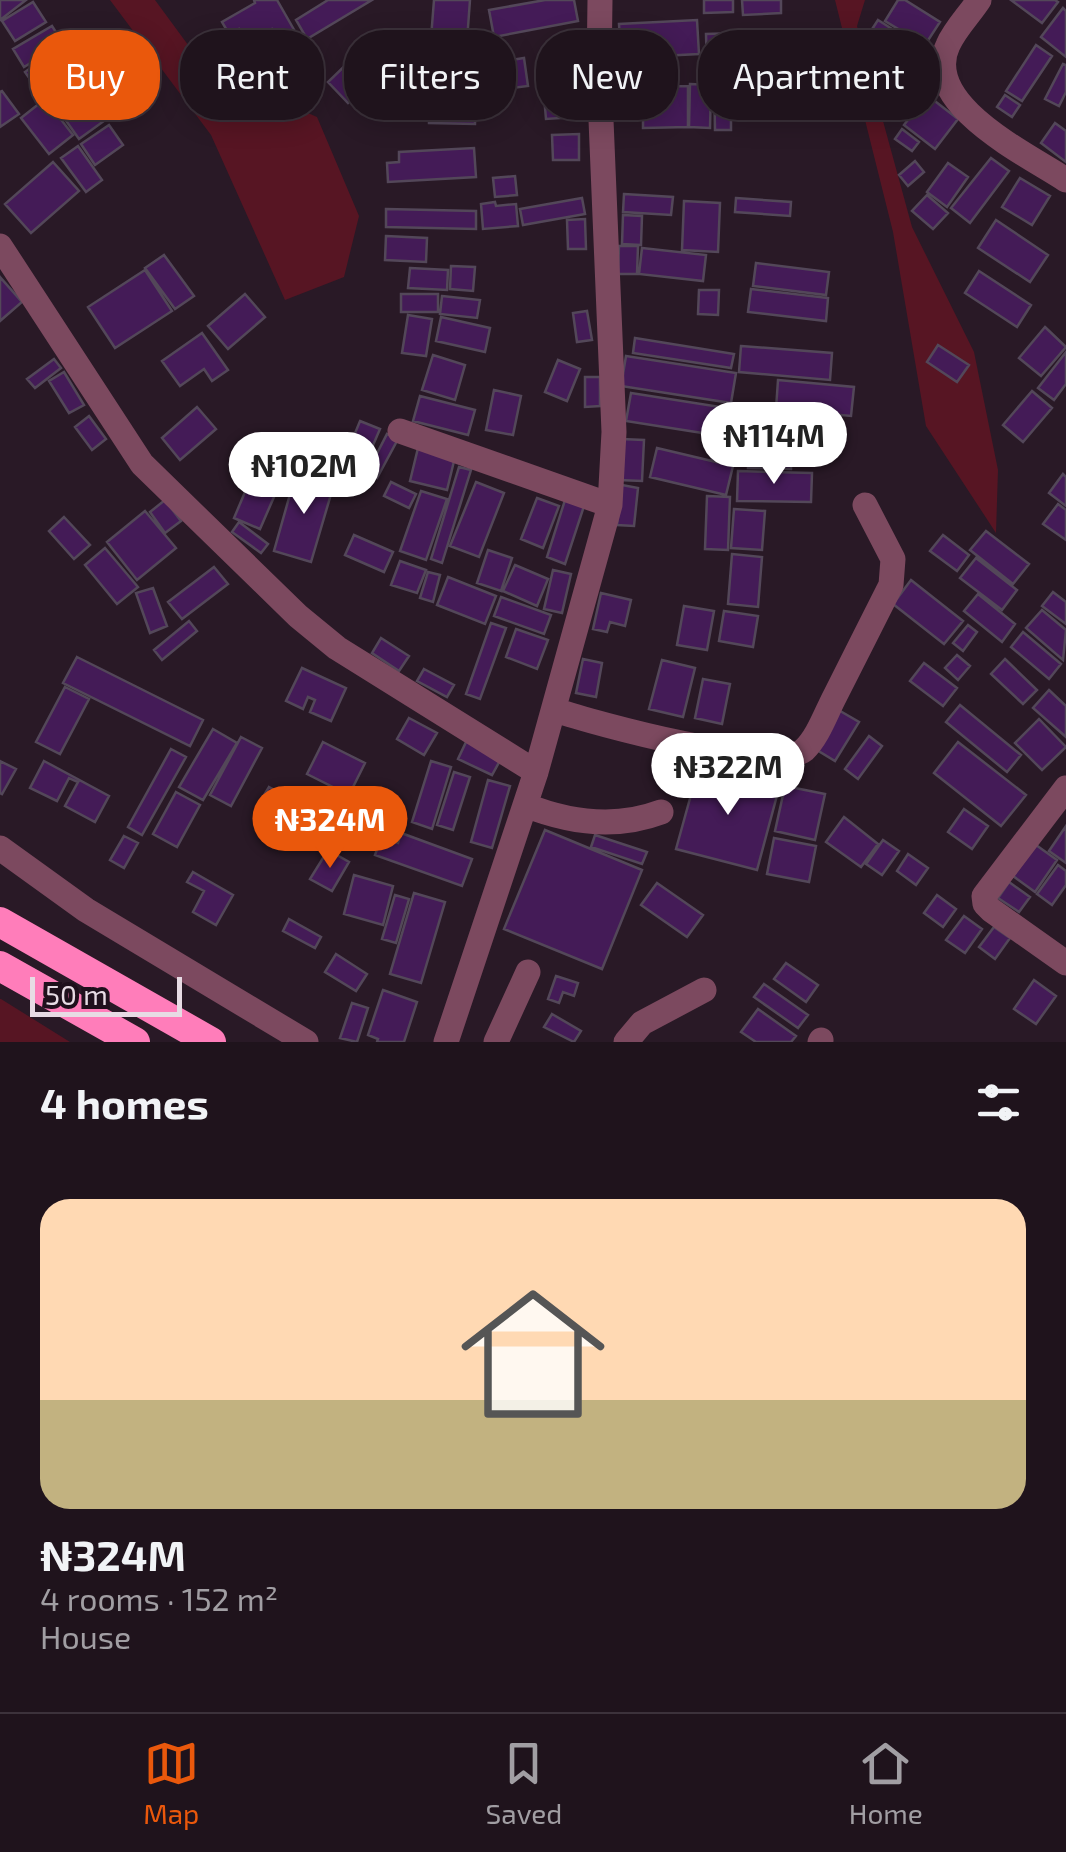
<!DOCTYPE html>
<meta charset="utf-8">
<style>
:root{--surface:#1f131c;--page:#2c2029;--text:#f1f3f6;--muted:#a19ea3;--line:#3c323b;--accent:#ea580c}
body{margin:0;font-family:"Exo 2",sans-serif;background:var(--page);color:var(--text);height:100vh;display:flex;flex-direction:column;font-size:38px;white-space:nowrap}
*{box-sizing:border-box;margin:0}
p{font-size:32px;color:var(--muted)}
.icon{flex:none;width:55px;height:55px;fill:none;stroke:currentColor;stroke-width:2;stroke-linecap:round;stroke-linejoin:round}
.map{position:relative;height:1042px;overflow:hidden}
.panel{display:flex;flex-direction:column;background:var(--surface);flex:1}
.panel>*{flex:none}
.top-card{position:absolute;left:30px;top:30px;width:1008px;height:90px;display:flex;gap:20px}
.scale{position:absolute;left:30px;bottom:25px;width:152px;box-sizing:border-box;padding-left:10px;border:5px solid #e7dbe4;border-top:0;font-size:28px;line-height:35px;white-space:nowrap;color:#e7dbe4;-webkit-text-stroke:8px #1f101c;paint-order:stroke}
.price{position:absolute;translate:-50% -85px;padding:0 22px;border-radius:35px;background:#fff;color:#222;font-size:32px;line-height:65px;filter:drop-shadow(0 2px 5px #0008)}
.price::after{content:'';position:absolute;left:50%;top:60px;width:30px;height:22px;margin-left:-15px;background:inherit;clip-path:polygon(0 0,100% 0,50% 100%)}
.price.current{background:var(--accent);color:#fff}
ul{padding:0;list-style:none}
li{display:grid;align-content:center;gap:20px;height:530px;padding:0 40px}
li+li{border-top:2px solid var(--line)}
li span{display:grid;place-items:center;height:310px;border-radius:30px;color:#555}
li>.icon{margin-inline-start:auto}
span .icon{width:180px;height:180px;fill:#fffc;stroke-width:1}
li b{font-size:42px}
h2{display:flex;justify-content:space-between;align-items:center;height:120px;padding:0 40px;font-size:42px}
.tag{padding:0 35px;border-radius:40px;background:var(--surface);box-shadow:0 5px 25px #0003,0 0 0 2px var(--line);font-size:35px;line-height:90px}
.tag.current{background:var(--accent);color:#fff}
.tabs{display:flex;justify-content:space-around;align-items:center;height:140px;border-top:2px solid var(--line);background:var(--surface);font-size:28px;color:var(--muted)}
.tabs a{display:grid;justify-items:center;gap:5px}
.tabs .current{color:var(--accent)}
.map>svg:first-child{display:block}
.green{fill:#571523}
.building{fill:#441b57;stroke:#534759;stroke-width:2.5}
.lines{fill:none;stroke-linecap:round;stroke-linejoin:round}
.minor{stroke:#7c495f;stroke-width:25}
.highway{stroke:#ff7dba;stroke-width:30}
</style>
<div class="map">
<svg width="1066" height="1042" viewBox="0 0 1066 1042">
<rect width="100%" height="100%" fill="#291926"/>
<path class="green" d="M110,0H155L205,68L317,117L359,216L344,277L285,300L211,135Z
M835,0H865L857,26L912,227L974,352L998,470L996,533L926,426L893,232Z
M0,999H1L70,1042H0Z"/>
<path class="building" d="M0,0H26L0,20Z
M277,0L297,35L281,44L272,29L247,43L239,29L229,34L222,22L255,3L254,0Z
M328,0H372L307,39L296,20Z
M434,0H470L467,41L431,38Z
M545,0H574L578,21L494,37L489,10Z
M704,0H733V12L704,13Z
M742,0H781V13L743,15Z
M898,0H905L940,22L925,45L885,21Z
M1011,0H1055L1058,2L1042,23Z
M33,2L46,22L15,41L2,21Z
M1063,8L1066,11V57L1041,37Z
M697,20L699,54L621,58L619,24Z
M878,20L917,45L910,57L904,61L867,37Z
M52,26L63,43L24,67L13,49Z
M777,32L778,70L707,71L706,34Z
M303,41L314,61L287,75L276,55Z
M429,41L476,49L471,82L423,74Z
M1036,45L1052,56L1022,101L1006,91Z
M50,54L65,73L39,92L25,72Z
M357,54L378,75L348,103L328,82Z
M524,58L528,86L481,92L478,65Z
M1063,64L1066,65V92L1059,106L1045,99Z
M714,75H731V130H715Z
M822,75L823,109L740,111L739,77Z
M79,77L108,118L79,139L50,98Z
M573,83L575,117L546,119L543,85Z
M690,84L711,85L710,128L689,127Z
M688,86V127L643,128V109H632V87Z
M2,91L19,114L0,127V92Z
M429,94L476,95L475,124L429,123Z
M927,95L958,119L935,149L904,125Z
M1005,95L1020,105L1012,117L997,107Z
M45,99L73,135L49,154L21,118Z
M1055,123L1066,131V162L1041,143Z
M109,125L123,145L95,165L81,144Z
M902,129L919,142L912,151L895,139Z
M579,134V160H553L552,135Z
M78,146L102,180L86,192L61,158Z
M474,148L476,177L388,182L387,163L399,162V152Z
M991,158L1009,171L970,223L951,208Z
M915,161L924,172L908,186L899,175Z
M53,162L79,191L31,233L5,204Z
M948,163L968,177L947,207L927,192Z
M515,176L517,195L495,197L493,178Z
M1020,178L1050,196L1032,225L1002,207Z
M624,194L673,197L671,215L623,212Z
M927,195L948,213L933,229L912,211Z
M582,198L585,214L523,225L520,209Z
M736,198L791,202L790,216L735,212Z
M684,201L720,203L718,252L682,250Z
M495,202L496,206L516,204L518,226L483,229L481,204Z
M386,209L476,211V229L386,227Z
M623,215L642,216L641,245L622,244Z
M585,219L586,249H568L567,220Z
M996,220L1048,255L1030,282L978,248Z
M386,236L427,238L426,262L385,260Z
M619,246H638L637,274H618Z
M642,248L706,255L703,281L639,274Z
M164,255L194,296L175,309L145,268Z
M756,263L829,272L826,295L753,286Z
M451,266L475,267L473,291L450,289Z
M410,268L448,270L447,290L408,288Z
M145,270L172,311L115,348L88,307Z
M979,271L1031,305L1017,327L965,293Z
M0,277L22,302L0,321Z
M751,289L828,298L826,321L748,312Z
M699,290H719L718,315L698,314Z
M245,294L265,317L228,349L208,326Z
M401,294H438V312H401Z
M442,296L480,300L477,318L440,314Z
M587,311L592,340L577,342L573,313Z
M408,315L432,319L426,356L402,353Z
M441,317L490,328L485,352L436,341Z
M1045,327L1066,347L1041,376L1019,358Z
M202,333L228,370L212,381L204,369L180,386L162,361Z
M635,338L734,354L731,368L633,353Z
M938,345L969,365L957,382L927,362Z
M741,346L832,353L830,380L739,372Z
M1066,352V384L1054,400L1038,388Z
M433,355L465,365L455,400L422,390Z
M626,356L736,373L731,403L621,386Z
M54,359L61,368L35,388L27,379Z
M558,360L580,369L567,401L545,392Z
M64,372L84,405L69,413L49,381Z
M585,377H600V406L585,407Z
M778,380L854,387L851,416L776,409Z
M494,390L521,396L513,435L486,430Z
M1032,391L1052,408L1023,442L1003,425Z
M631,393L733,409L728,437L626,421Z
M420,396L475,410L468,435L413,421Z
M197,407L216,429L180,460L162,438Z
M738,411L833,419L831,443L736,436Z
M89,416L106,439L92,450L75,427Z
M360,421L380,429L361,473L342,465Z
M387,434L398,439L377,478L367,473Z
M714,438L737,440L734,461L712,459Z
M621,439L644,440L642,481L619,480Z
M749,443L792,444L791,469L748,468Z
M288,448L326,463L319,478L282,464Z
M418,448L455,457L447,490L410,481Z
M657,448L733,466L726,495L650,477Z
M459,467L471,470L442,563L431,559Z
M738,471L812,473L811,502L737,501Z
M296,473L334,484L311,562L274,551Z
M1063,474L1066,477V506L1049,493Z
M251,478L277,490L260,529L234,518Z
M391,482L416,494L409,508L384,496Z
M476,482L504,493L479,557L450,546Z
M622,485L638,488L634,526L617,525Z
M421,491L447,499L426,560L400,551Z
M707,496L730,497L728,550L705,549Z
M537,498L559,506L543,548L521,539Z
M165,500L181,521L165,533L150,512Z
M565,500L584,506L565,564L547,557Z
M1058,504L1066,510V540L1043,524Z
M734,509L765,511L762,550L731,548Z
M145,511L176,548L137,580L107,542Z
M64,517L90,545L74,559L49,531Z
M239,522L268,544L261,553L232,532Z
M986,531L1029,564L1013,584L970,550Z
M354,535L393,552L384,572L345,555Z
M943,535L969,555L957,571L930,551Z
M105,548L138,587L117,604L85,565Z
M488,550L512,558L501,591L477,583Z
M732,554L762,557L758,607L728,604Z
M976,558L1017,590L1002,610L960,578Z
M400,561L426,570L417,593L391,585Z
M515,565L548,579L537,606L503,591Z
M214,567L228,584L182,619L168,602Z
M553,570L571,574L562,613L544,609Z
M428,572L440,575L433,602L420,598Z
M448,577L496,596L485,624L437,605Z
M911,580L963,621L944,644L893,604Z
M153,588L167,626L150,633L136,593Z
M1053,592L1066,602V624L1042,606Z
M601,593L631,600L625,626L610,622L607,632L593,629Z
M978,594L1015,624L1002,642L964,611Z
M501,597L551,615L544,634L494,616Z
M684,606L714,611L707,650L677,645Z
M1042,610L1066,630L1063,660L1026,628Z
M724,611L758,616L753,647L719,641Z
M189,621L197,631L162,660L154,650Z
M491,623L506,628L480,699L466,694Z
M968,625L977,632L963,651L953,643Z
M516,629L548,640L537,669L506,657Z
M1023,632L1061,664L1049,679L1011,647Z
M381,638L409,656L399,671L372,653Z
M957,655L970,666L958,680L945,668Z
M77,657L203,720L190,746L63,683Z
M583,659L602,663L596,697L576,693Z
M1005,659L1037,690L1023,704L991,674Z
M662,660L695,668L683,717L649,709Z
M924,663L957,688L943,706L910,681Z
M302,668L346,688L331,721L310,712L315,700L308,697L303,709L286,701Z
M424,669L454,685L447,697L417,681Z
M703,679L730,684L722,724L695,718Z
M65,687L89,699L60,754L36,742Z
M1049,690L1066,706V737L1033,708Z
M960,705L1021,755L1007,772L946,722Z
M835,708L859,722L835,761L812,747Z
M409,718L437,733L424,755L397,739Z
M1039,719L1066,747L1042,770L1015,743Z
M213,729L237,743L203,800L179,787Z
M869,736L882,746L858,779L845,769Z
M241,737L262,748L231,806L210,795Z
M467,740L502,757L492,775L458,759Z
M323,742L365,763L349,795L307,774Z
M958,742L1026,795L1001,826L934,773Z
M171,749L186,757L142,835L128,827Z
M0,761L16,769L2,794L0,793Z
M44,761L109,796L95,822L65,806L78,782L69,778L57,801L30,788Z
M431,761L451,767L432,829L412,822Z
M699,766L779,788L757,870L676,849Z
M454,772L470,777L453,830L437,825Z
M488,780L510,786L492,848L471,842Z
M785,786L825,794L815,840L775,831Z
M269,787L286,796L278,810L261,800Z
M176,792L200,805L177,847L153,834Z
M350,802L377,816L366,837L339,823Z
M964,809L988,826L972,849L948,832Z
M844,817L878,844L861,867L826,842Z
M1066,826V863L1049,851Z
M385,828L395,831L391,841L398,843L401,833L472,859L462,886L375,855Z
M545,830L642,870L602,969L504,929Z
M595,835L647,852L642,864L591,847Z
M124,836L138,843L124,868L110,860Z
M774,838L816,846L809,882L767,874Z
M883,840L899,851L882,875L866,864Z
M1036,845L1057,860L1035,892L1013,876Z
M328,850L349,862L332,891L310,879Z
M908,854L928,868L916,885L897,871Z
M1058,865L1066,871V885L1052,905L1037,894Z
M193,872L233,895L216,925L193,912L204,891L187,882Z
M354,875L393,886L383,925L344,914Z
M1009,882L1030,897L1019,912L998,898Z
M657,883L703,915L687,937L641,905Z
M414,893L445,902L421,983L390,974Z
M395,895L409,899L396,943L382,939Z
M937,895L956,909L943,927L924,913Z
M964,916L982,929L965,953L946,940Z
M289,919L321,937L315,948L283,931Z
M994,927L1010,938L995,959L979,947Z
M336,954L367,974L356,991L325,972Z
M786,963L818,985L806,1002L774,979Z
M556,976L578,983L574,996L563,992L559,1003L548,999Z
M1034,980L1056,996L1036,1024L1014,1009Z
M764,984L808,1015L798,1028L754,997Z
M383,990L417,1002L404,1042H377L378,1039L368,1035Z
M352,1003L368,1008L357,1042L340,1038Z
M758,1009L796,1036L791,1042H756L741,1032Z
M552,1014L581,1031L574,1042L544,1027Z"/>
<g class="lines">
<path class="minor" d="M979,0C970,14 955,29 948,45C920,104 1027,154 1066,180
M0,246L142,464L298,616L337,648L536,772
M400,431L610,505
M555,710C593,723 777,773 804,750C818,737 826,713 835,696C854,659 872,622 891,585L893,559L865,505
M1066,788L984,896L985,904L991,910L1066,963
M525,805C570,823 616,829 661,812
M0,848L86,910L306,1042
M446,1042L536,772L610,505L614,432L599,72L600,0
M496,1042L528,972
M626,1042L642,1023L704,990
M820,1042L821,1040"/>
<path class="highway" d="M0,922L211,1042
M0,966L135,1042"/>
</g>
</svg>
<div class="scale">50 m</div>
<b class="price" style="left:774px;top:487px">₦114M</b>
<b class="price" style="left:304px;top:517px">₦102M</b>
<b class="price" style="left:728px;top:818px">₦322M</b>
<b class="price current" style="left:330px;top:871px">₦324M</b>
<div class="top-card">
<a class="tag current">Buy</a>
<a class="tag">Rent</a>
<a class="tag">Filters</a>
<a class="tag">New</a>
<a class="tag">Apartment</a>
</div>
</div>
<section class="panel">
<h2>4 homes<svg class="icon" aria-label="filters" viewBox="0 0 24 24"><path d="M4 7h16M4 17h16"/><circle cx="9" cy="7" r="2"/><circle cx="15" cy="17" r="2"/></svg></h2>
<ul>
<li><span style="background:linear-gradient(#ffd9b3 65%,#c2b280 0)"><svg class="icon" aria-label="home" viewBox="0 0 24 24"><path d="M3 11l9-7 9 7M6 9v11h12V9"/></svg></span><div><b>₦324M</b><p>4 rooms · 152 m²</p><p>House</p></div></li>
</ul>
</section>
<nav class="tabs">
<a class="current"><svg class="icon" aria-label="map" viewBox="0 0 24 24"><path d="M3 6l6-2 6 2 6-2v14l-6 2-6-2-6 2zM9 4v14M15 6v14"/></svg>Map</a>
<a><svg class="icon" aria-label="saved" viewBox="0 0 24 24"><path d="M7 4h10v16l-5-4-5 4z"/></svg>Saved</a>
<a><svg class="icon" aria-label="home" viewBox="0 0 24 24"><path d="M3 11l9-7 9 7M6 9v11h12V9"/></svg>Home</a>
</nav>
